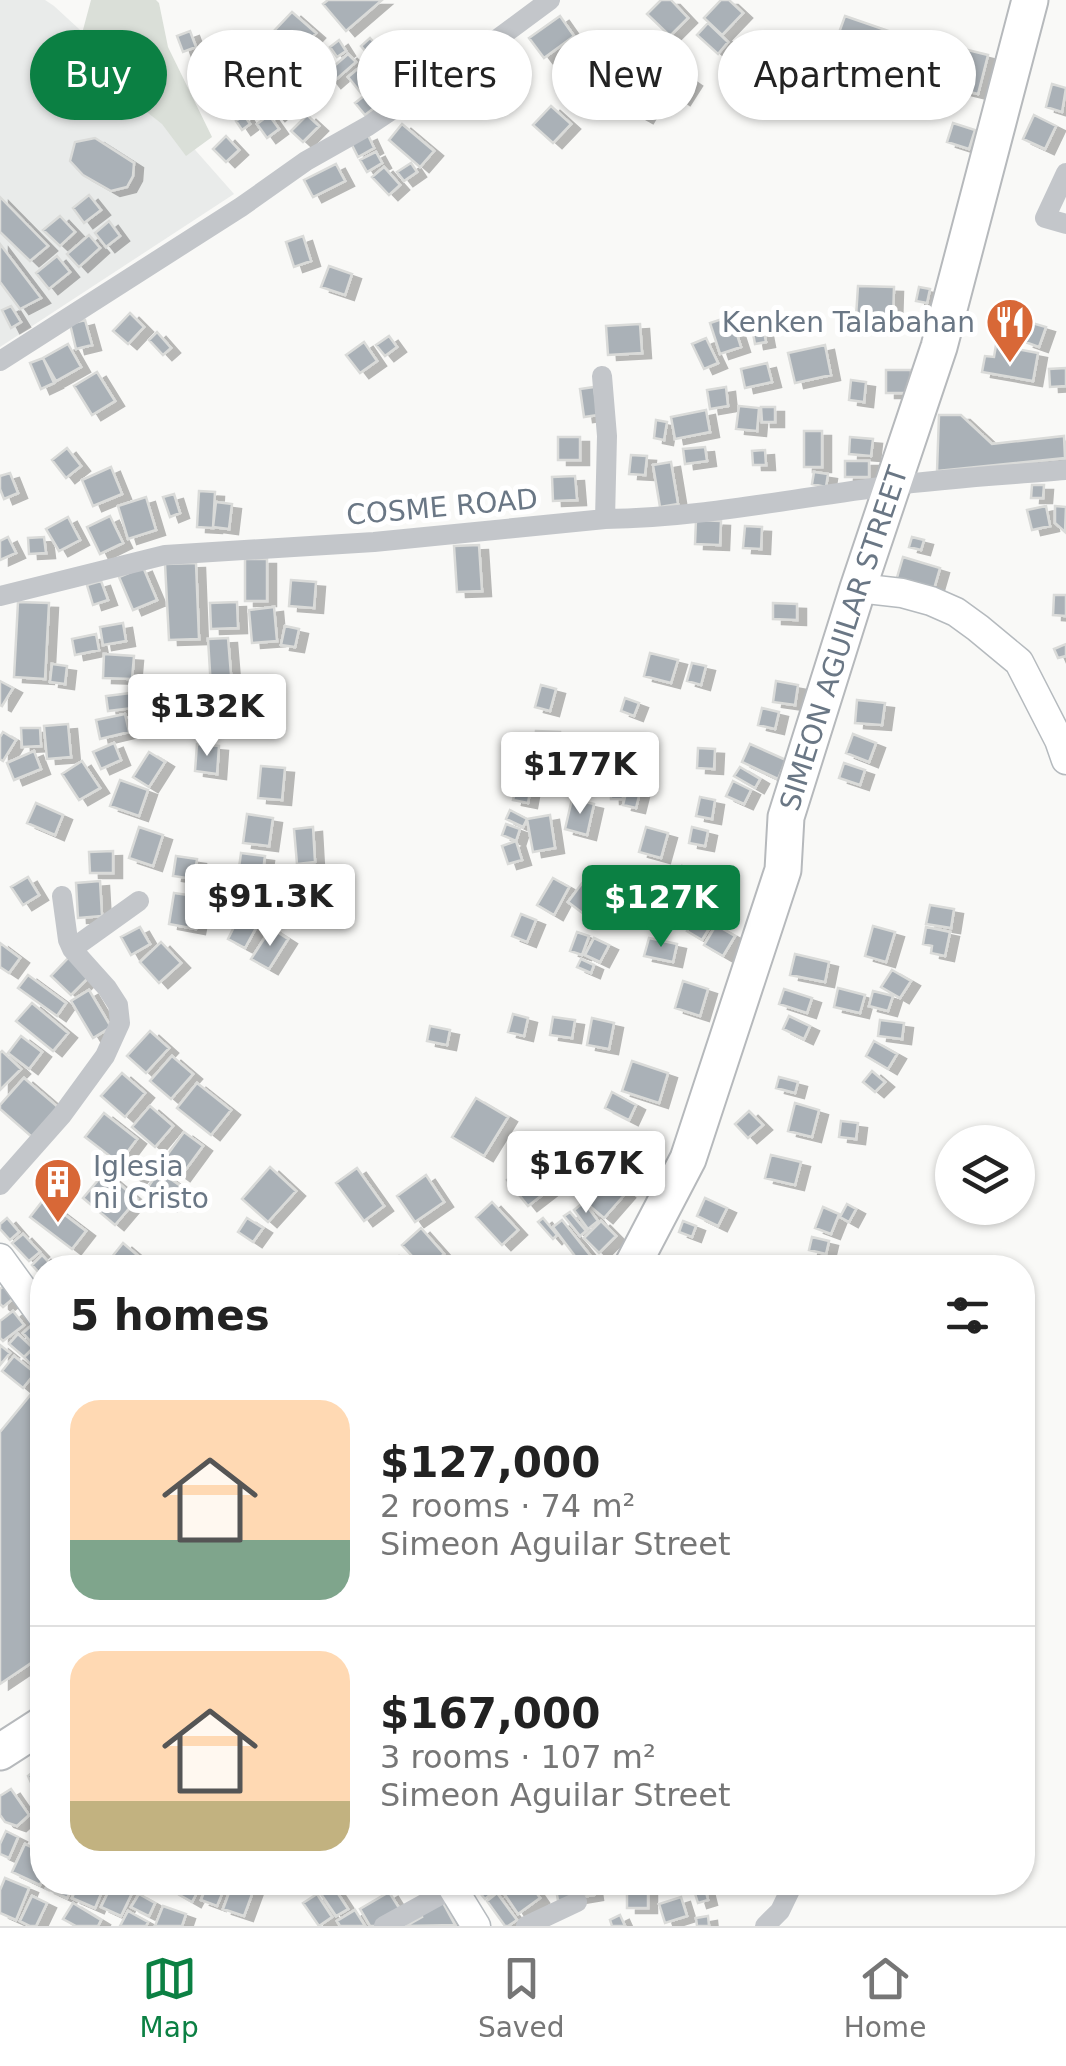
<!DOCTYPE html>
<meta charset="utf-8">
<style>
:root{--surface:#fff;--page:#f6f6f6;--text:#222;--muted:#767676;--line:#e0e0e0;--accent:#0b8043}
body{margin:0;font-family:"DejaVu Sans",sans-serif;background:var(--page);color:var(--text);height:100vh;display:flex;flex-direction:column;font-size:38px;white-space:nowrap}
*{box-sizing:border-box;margin:0}
p{font-size:32px;color:var(--muted)}
.icon{flex:none;width:55px;height:55px;fill:none;stroke:currentColor;stroke-width:2;stroke-linecap:round;stroke-linejoin:round}
.map{position:relative;flex:1;overflow:hidden}
.panel{position:absolute;left:30px;top:1255px;width:1005px;height:640px;display:flex;flex-direction:column;background:var(--surface);border-radius:40px;box-shadow:0 2px 8px #0004}
.panel>*{flex:none}
.guide{position:absolute;left:30px;top:30px;width:1008px;height:90px;display:flex;gap:20px}
.controls{position:absolute;left:935px;top:1125px;display:grid;gap:20px}
.controls a{display:grid;place-items:center;width:100px;height:100px;border-radius:50%;background:var(--surface);box-shadow:0 2px 8px #0004;font-size:50px}
.price{position:absolute;translate:-50% -85px;padding:0 22px;border-radius:10px;background:#fff;color:#222;font-size:32px;line-height:65px;filter:drop-shadow(0 2px 5px #0008)}
.price::after{content:'';position:absolute;left:50%;top:60px;width:30px;height:22px;margin-left:-15px;background:inherit;clip-path:polygon(0 0,100% 0,50% 100%)}
.price.active{background:var(--accent);color:#fff}
ul{padding:0;list-style:none}
li{display:flex;align-items:center;gap:30px;height:250px;padding:0 40px}
li+li{border-top:2px solid var(--line)}
li span{display:grid;place-items:center;flex:none;width:280px;height:200px;border-radius:30px;color:#555}
li>.icon{margin-inline-start:auto}
span .icon{width:120px;height:120px;fill:#fffc;stroke-width:1}
li b{font-size:42px}
h2{display:flex;justify-content:space-between;align-items:center;height:120px;padding:0 40px;font-size:42px}
.chip{padding:0 35px;border-radius:45px;background:var(--surface);box-shadow:0 2px 8px #0004;font-size:35px;line-height:90px}
.chip.active{background:var(--accent);color:#fff}
.dock{display:flex;justify-content:space-around;align-items:center;height:140px;border-top:2px solid var(--line);background:var(--surface);font-size:28px;color:var(--muted)}
.dock a{display:grid;justify-items:center;gap:5px}
.dock .active{color:var(--accent)}
.map>svg:first-child{display:block}
.built{fill:#e9ebea}
.green{fill:#dadfd8}
.building{fill:#aab1b7;stroke:#dadbd9;stroke-width:2.5;filter:url(#shadow)}
.lines{fill:none;stroke-linecap:round;stroke-linejoin:round}
.secondary-casing{stroke:#b5babe;stroke-width:31}
.highway-casing{stroke:#b6b9bc;stroke-width:39}
.street{stroke:#c3c6ca;stroke-width:20}
.secondary{stroke:#fff;stroke-width:28}
.highway{stroke:#fff;stroke-width:35}
.labels{text-anchor:middle;dominant-baseline:central;stroke-width:10;stroke-linejoin:round;paint-order:stroke}
.poi-label{font-size:28px;fill:#6a7785;stroke:#fff;text-anchor:end}
.street-label{font-size:28px;fill:#6a7785;stroke:#fff}
</style>
<div class="map">
<svg width="1066" height="1926" viewBox="0 0 1066 1926">
<defs>
<filter id="shadow"><feDropShadow dx="9" dy="5" stdDeviation="0" flood-color="#0004"/></filter>
</defs>
<rect width="100%" height="100%" fill="#f9f9f7"/>
<path class="built" d="M0,0H45L54,6L129,75L234,194L0,347Z"/>
<path class="green" d="M91,0H156L159,3L168,47L212,137L186,156L162,124L76,56Z"/>
<path class="building" d="M328,0H382L346,31L323,4Z
M661,0H671L688,18L670,36L647,14Z
M721,0H729L743,13L722,35L704,18Z
M292,12L316,33L298,52L274,31Z
M560,16L574,36L544,58L529,38Z
M845,16L903,36L890,72L832,52Z
M708,23L728,42L718,54L697,35Z
M190,31L196,47L183,52L177,36Z
M370,38L402,74L393,83L361,46Z
M339,40L346,51L337,57L330,47Z
M931,41L988,55L978,94L921,80Z
M348,54L356,62L332,83L325,74Z
M314,57L325,70L311,81L301,68Z
M589,64L595,69L584,81L578,75Z
M609,64L629,83L613,99L593,80Z
M360,67L373,84L361,93L348,77Z
M677,70L693,81L681,100L665,89Z
M270,78L277,89L265,96L258,86Z
M383,81L393,93L365,115L355,103Z
M1052,84L1066,88L1062,112L1046,107Z
M638,92L654,101L644,118L628,109Z
M279,96L287,106L276,116L267,105Z
M551,106L571,124L553,143L533,125Z
M244,115L250,124L242,130L236,121Z
M269,115L279,129L267,138L257,124Z
M307,115L319,126L303,142L291,131Z
M1034,115L1056,126L1045,149L1023,139Z
M953,123L975,130L969,149L947,142Z
M402,124L434,151L420,167L389,140Z
M368,135L374,148L358,157L351,143Z
M226,136L239,150L226,162L213,149Z
M95,138L134,163L133,176L127,187L111,191L83,175L70,161L75,142Z
M376,152L382,163L367,172L360,160Z
M411,163L417,172L404,181L397,172Z
M336,164L345,181L313,197L304,180Z
M384,167L400,185L389,195L372,177Z
M89,195L101,210L84,223L73,208Z
M0,197L48,246L30,261L0,232Z
M60,216L75,232L60,246L43,230Z
M109,221L120,236L106,247L95,233Z
M89,235L100,248L79,267L67,254Z
M303,236L311,261L294,267L286,242Z
M0,244L41,298L20,309L0,282Z
M57,256L70,272L49,289L36,273Z
M329,266L352,274L345,295L321,287Z
M858,286L894,287L893,319L856,317Z
M919,287L930,289L927,303L916,301Z
M11,306L21,322L11,328L2,310Z
M130,313L144,327L128,344L113,331Z
M731,316L741,347L720,354L710,323Z
M85,320L92,345L76,349L70,324Z
M762,321L766,342L755,344L751,323Z
M1032,323L1046,327L1039,347L1025,342Z
M640,324L642,353L608,355L606,326Z
M157,332L171,348L163,355L149,340Z
M389,336L397,347L385,356L376,345Z
M706,338L718,363L704,369L692,344Z
M364,342L377,361L360,373L346,355Z
M68,344L81,367L56,381L43,358Z
M825,345L831,375L795,383L788,353Z
M996,345L1038,353L1033,381L982,372L985,356L994,357Z
M43,358L54,383L41,389L30,363Z
M767,363L772,382L745,388L741,369Z
M1066,368V386L1050,387L1049,369Z
M886,370H911V393H886Z
M97,372L115,401L92,415L74,386Z
M851,380L866,382L864,402L849,400Z
M594,387L598,415L584,417L580,389Z
M726,387L728,406L710,409L707,390Z
M739,406L759,408L757,431L736,429Z
M761,407H775V422H762Z
M706,410L710,432L675,439L671,417Z
M939,415H961L992,444L1064,436L1065,458L937,471Z
M656,420L667,422L664,440L654,438Z
M804,431H822V467H804Z
M558,437H580V460H558Z
M850,437L873,439L871,456L849,454Z
M705,447L707,461L685,464L683,449Z
M67,448L81,466L66,478L52,460Z
M765,450L766,465H753L752,451Z
M631,455L647,456L645,475L629,474Z
M845,461H869V477H845Z
M671,462L678,504L660,507L653,465Z
M111,467L122,494L93,506L82,480Z
M814,472L828,474L826,487L812,484Z
M10,473L18,493L4,499L0,489V476Z
M575,476L577,500L553,501L552,477Z
M1032,485H1044L1043,498H1031Z
M199,491L215,492L213,528L197,527Z
M174,494L180,513L170,517L163,497Z
M146,497L156,530L128,539L118,506Z
M216,502L232,504L229,529L213,527Z
M1046,506L1050,526L1032,530L1027,510Z
M1055,506L1066,507L1065,532L1055,523Z
M110,516L123,543L100,554L87,527Z
M68,517L80,540L59,551L46,529Z
M696,520L721,521L720,545L695,544Z
M745,526L762,527L761,549L743,548Z
M8,537L16,553L0,560V541Z
M44,537L46,553L29,554L28,538Z
M912,537L924,540L921,550L909,547Z
M479,545L482,591L457,592L454,546Z
M903,557L940,568L931,599L894,588Z
M245,559H267V601H245Z
M196,563L199,639L169,640L165,564Z
M143,567L157,600L133,610L119,577Z
M291,580L316,582L314,608L289,606Z
M101,581L108,600L93,605L87,585Z
M1054,595H1066V616L1053,615Z
M18,602L49,603L45,679L14,677Z
M237,602L238,628L211,629L210,603Z
M773,603L797,604V620L773,619Z
M274,607L277,641L252,643L249,610Z
M123,623L126,641L103,645L100,627Z
M285,626L299,629L295,647L281,645Z
M96,634L99,650L75,655L72,639Z
M228,638L232,687L211,688L208,639Z
M1066,644V656L1058,658L1054,649Z
M650,653L678,660L671,683L644,676Z
M104,654L134,656L132,679L103,678Z
M692,663L706,666L701,685L687,681Z
M52,664L67,666L65,684L50,682Z
M0,681L13,688L2,706L0,705Z
M776,681L798,685L795,705L773,702Z
M541,685L556,689L550,711L535,707Z
M131,693L133,708L108,711L106,696Z
M162,694L167,721L147,725L142,697Z
M625,698L639,703L634,716L621,711Z
M857,700L885,703L882,725L855,723Z
M762,708L779,712L775,729L758,725Z
M125,714L129,732L100,739L96,720Z
M68,724L71,757L47,759L44,726Z
M21,728H40L41,746L22,747Z
M536,731L560,732L559,752L535,751Z
M3,732L16,740L3,761L0,759V737Z
M853,734L876,743L869,762L846,753Z
M114,743L121,760L101,769L93,752Z
M197,744L219,746L217,774L195,771Z
M622,744L636,751L630,763L616,756Z
M750,744L786,760L778,779L742,762Z
M698,748L715,749L714,769L697,768Z
M34,751L41,769L14,780L7,763Z
M149,752L165,762L149,787L133,777Z
M82,761L100,788L79,800L62,774Z
M844,763L865,770L860,785L839,778Z
M261,766L285,768L282,800L258,798Z
M740,767L760,779L755,788L734,776Z
M629,770L644,773L642,787L627,785Z
M622,779L623,799H611L610,780Z
M120,780L148,790L139,816L110,806Z
M733,781L751,790L744,804L726,796Z
M516,789L530,792L528,803L513,800Z
M627,789L640,792L636,808L623,805Z
M700,797L715,800L712,819L696,816Z
M572,799L594,804L587,835L565,829Z
M36,803L63,815L55,835L27,823Z
M510,810L527,819L523,827L506,819Z
M247,814L273,818L269,846L243,843Z
M550,815L555,848L533,852L527,819Z
M506,824L520,829L516,841L502,835Z
M139,827L163,835L153,866L129,858Z
M313,827L315,862L297,864L294,829Z
M646,827L668,833L661,858L639,852Z
M692,827L708,831L705,846L689,843Z
M516,841L522,860L508,864L502,846Z
M113,851V873H90L89,852Z
M241,853L265,856L260,893L236,890Z
M176,856L197,859L194,879L173,876Z
M682,866L702,875L693,894L674,885Z
M28,877L39,895L23,905L11,887Z
M553,878L569,887L554,915L537,905Z
M586,878L607,894L589,918L568,902Z
M100,881L102,916L78,918L76,883Z
M174,893L202,897L196,929L169,924Z
M640,893L658,901L646,924L629,916Z
M930,905L954,909L951,928L926,924Z
M698,913L713,922L702,940L687,931Z
M521,914L536,920L527,942L512,936Z
M239,917L257,926L245,948L228,939Z
M716,925L735,936L723,956L704,945Z
M873,926L895,932L886,962L865,956Z
M140,927L150,944L131,955L121,937Z
M926,927L950,932L945,956L931,953L932,946L923,944Z
M271,928L288,939L269,969L251,959Z
M577,932L589,936L582,955L570,951Z
M594,938L609,945L600,962L585,955Z
M649,938L677,944L673,962L644,956Z
M161,942L181,963L159,983L140,962Z
M0,943L20,958L9,973L0,967Z
M795,954L829,962L825,982L790,975Z
M71,955L91,975L71,995L51,976Z
M581,959L594,965L591,973L577,967Z
M892,970L911,981L900,998L881,987Z
M28,975L66,1003L57,1016L18,988Z
M683,981L708,989L700,1016L675,1008Z
M838,988L865,995L860,1013L834,1007Z
M784,989L812,998L807,1013L779,1004Z
M89,990L111,1027L93,1038L71,1001Z
M873,991L893,996L888,1011L869,1006Z
M32,1003L68,1033L53,1051L16,1021Z
M513,1014L528,1018L524,1036L508,1032Z
M789,1016L810,1026L804,1039L783,1029Z
M553,1017L575,1020L572,1038L550,1035Z
M592,1018L614,1023L609,1049L587,1045Z
M880,1020L904,1023L902,1039L878,1036Z
M430,1026L450,1030L447,1045L427,1041Z
M150,1031L169,1048L146,1073L127,1056Z
M21,1036L42,1052L29,1069L8,1053Z
M874,1041L897,1054L888,1069L866,1056Z
M2,1051L21,1069L0,1090V1053Z
M172,1056L193,1074L171,1099L150,1081Z
M632,1061L668,1073L659,1103L622,1091Z
M872,1071L885,1082L875,1092L863,1082Z
M122,1073L145,1093L125,1117L101,1096Z
M779,1077L798,1082L795,1093L776,1088Z
M24,1078L59,1108L32,1137L0,1109V1105Z
M197,1083L231,1110L211,1135L177,1108Z
M612,1092L636,1105L629,1120L605,1108Z
M476,1098L508,1117L484,1156L452,1137Z
M795,1103L819,1110L812,1137L788,1131Z
M150,1106L173,1126L155,1147L132,1127Z
M749,1111L763,1125L748,1138L735,1124Z
M104,1113L137,1139L119,1163L85,1137Z
M841,1121L858,1123L856,1139L839,1137Z
M184,1132L203,1146L181,1176L162,1162Z
M577,1137L587,1153L572,1163L562,1147Z
M771,1155L801,1162L795,1185L765,1178Z
M134,1157L146,1167L137,1179L124,1170Z
M529,1163L550,1189L528,1206L507,1180Z
M583,1164L594,1176L583,1185L573,1173Z
M270,1167L296,1191L268,1222L242,1199Z
M55,1168L69,1177L63,1188L48,1178Z
M357,1168L384,1206L364,1221L336,1183Z
M159,1171L182,1187L168,1206L146,1190Z
M105,1172L137,1199L115,1225L83,1198Z
M426,1175L444,1202L415,1222L397,1196Z
M607,1177L626,1193L604,1218L585,1202Z
M705,1198L727,1208L718,1226L697,1216Z
M44,1199L86,1231L72,1249L30,1217Z
M492,1202L518,1230L502,1245L476,1217Z
M584,1202L598,1221L588,1229L574,1210Z
M847,1204L856,1209L849,1222L840,1217Z
M823,1207L839,1214L831,1234L815,1228Z
M570,1212L586,1231L580,1236L564,1216Z
M7,1218L19,1232L10,1240L0,1229V1224Z
M247,1218L263,1228L253,1242L238,1232Z
M543,1218L557,1235L553,1239L538,1222Z
M562,1220L597,1264L593,1268H584L553,1227Z
M601,1221L616,1236L599,1253L584,1238Z
M683,1221L696,1226L692,1237L679,1232Z
M421,1228L444,1254L429,1268H423L402,1245Z
M23,1234L40,1252L29,1261L12,1243Z
M812,1237L829,1241L826,1254L809,1250Z
M123,1243L144,1261L138,1268H123L111,1258Z
M42,1255L54,1268H42V1276L32,1265Z
M399,1256L410,1268H387Z
M675,1257L692,1268H668Z
M5,1285L15,1297L3,1307L0,1304V1289Z
M13,1311L24,1325L3,1341L0,1338V1321Z
M34,1323L42,1332V1336L34,1345L23,1333Z
M18,1334L33,1348L24,1357L9,1344Z
M42,1341V1368L38,1372L24,1357Z
M0,1345L10,1353L0,1365Z
M14,1356L35,1373L23,1388L2,1371Z
M32,1393L42,1402V1642L32,1648L37,1659L0,1684V1432Z
M42,1765V1807L28,1776Z
M11,1789L29,1815L17,1826L5,1822L0,1815V1796Z
M6,1831L18,1837L9,1858L0,1854V1844Z
M25,1844L42,1852V1880L40,1885L12,1872Z
M5,1878L29,1888L16,1920L0,1913V1890Z
M48,1882H75L67,1898L46,1888Z
M79,1882H106L95,1908L72,1898Z
M113,1882L133,1891L121,1916L101,1907Z
M175,1882H192L200,1887L192,1902L171,1890Z
M208,1882H227L217,1906L201,1900Z
M233,1882H246L255,1886L244,1916L223,1909Z
M471,1882H493L497,1889L485,1899Z
M529,1882L540,1898L518,1914L497,1883Z
M555,1882H592L594,1895L558,1901Z
M627,1882H648V1908H627Z
M704,1884L708,1900L698,1903L693,1887Z
M333,1886L348,1909L336,1916L321,1894Z
M389,1892L401,1911L375,1926H370L360,1909Z
M497,1893L517,1920L508,1926H505L487,1901Z
M139,1894L155,1903L149,1916L131,1907Z
M317,1894L332,1917L319,1926L303,1903Z
M32,1896L47,1903L36,1926H30L20,1921Z
M681,1897L687,1916L665,1923L659,1904Z
M441,1899L455,1925L406,1926L422,1917L419,1911Z
M73,1903L101,1920L98,1926H76L63,1919Z
M163,1906L186,1914L182,1926H155Z
M355,1910L365,1926H340L337,1921Z
M128,1911L148,1922L146,1926H120Z
M620,1915L625,1926H612L610,1920Z
M708,1916L709,1926H697L696,1918Z"/>
<g class="lines">
<g class="secondary-casing">
<path id="secondary" d="M858,588L902,593L931,601L956,612L978,628L1019,662L1059,740L1066,760
M0,1258L42,1316
M449,1882L476,1926"/>
</g>
<g class="highway-casing">
<g id="highway">
<path id="s1" d="M631,1268L688,1159L783,870L786,817L858,588L939,347L1030,0"/>
<path d="M0,1752L42,1725"/>
</g>
</g>
<path class="street" d="M1066,173L1045,218L1066,224
M0,361L241,207L306,161L368,126L496,40L550,0
M602,376L607,436L605,519
M0,596L165,555L374,542L605,519C700,518 794,498 889,486C947,478 1007,475 1066,470
M72,949L139,901
M0,1185L62,1115L105,1056L120,1023L118,1005L107,988L72,949L68,940L62,896
M384,1926L453,1888
M526,1926L577,1902
M765,1926L780,1911L794,1882"/>
<use href="#secondary" class="secondary"/>
<use href="#highway" class="highway"/>
</g>
<defs>
<g id="restaurant-pin" transform="scale(2.5)"><path d="M0 17L-7.5 6A9.5 9.5 0 1 1 7.5 6Z" fill="#d86837" stroke="#fff"/><path d="M-5-6h1v4h1v-4h1v4h1v-4h1v5L-1.5 .5V6h-2V.5L-5-1ZM5-6V6H3V1.5H1.5Q1.5-4 5-6Z" fill="#fff"/></g>
<g id="building-pin" transform="scale(2.5)"><path d="M0 17L-7.5 6A9.5 9.5 0 1 1 7.5 6Z" fill="#d86837" stroke="#fff"/><path d="M-4-6H4V6H1V3H-1V6H-4ZM-2.5-4.3h1.7v1.8h-1.7ZM.8-4.3h1.7v1.8H.8ZM-2.5-1h1.7V.8h-1.7ZM.8-1h1.7V.8H.8Z" fill="#fff"/></g>
</defs>
<g fill-rule="evenodd">
<use href="#restaurant-pin" x="1010" y="322"/>
<use href="#building-pin" x="58" y="1182"/>
</g>
<g class="labels">
<g class="poi-label">
<text x="975" y="322">Kenken Talabahan</text>
<text x="93" y="1166" text-anchor="start">Iglesia<tspan x="93" dy="32">ni Cristo</tspan></text>
</g>
<g class="street-label">
<text transform="translate(442 507) rotate(-5)">COSME ROAD</text>
<text stroke="none"><textPath href="#s1" startOffset="668">SIMEON AGUILAR STREET</textPath></text>
</g>
</g>
</svg>
<div class="controls">
<a><svg class="icon" aria-label="layers" viewBox="0 0 24 24"><path d="M12 4l9 5-9 5-9-5zM3 14l9 5 9-5"/></svg></a>
</div>
<b class="price" style="left:207px;top:759px">$132K</b>
<b class="price" style="left:580px;top:817px">$177K</b>
<b class="price" style="left:270px;top:949px">$91.3K</b>
<b class="price active" style="left:661px;top:950px">$127K</b>
<b class="price" style="left:586px;top:1216px">$167K</b>
<div class="guide">
<a class="chip active">Buy</a>
<a class="chip">Rent</a>
<a class="chip">Filters</a>
<a class="chip">New</a>
<a class="chip">Apartment</a>
</div>
<section class="panel">
<h2>5 homes<svg class="icon" aria-label="filters" viewBox="0 0 24 24"><path d="M4 7h16M4 17h16"/><circle cx="9" cy="7" r="2"/><circle cx="15" cy="17" r="2"/></svg></h2>
<ul>
<li><span style="background:linear-gradient(#ffd9b3 70%,#7fa58c 0)"><svg class="icon" aria-label="home" viewBox="0 0 24 24"><path d="M3 11l9-7 9 7M6 9v11h12V9"/></svg></span><div><b>$127,000</b><p>2 rooms · 74 m²</p><p>Simeon Aguilar Street</p></div></li>
<li><span style="background:linear-gradient(#ffd9b3 75%,#c2b280 0)"><svg class="icon" aria-label="home" viewBox="0 0 24 24"><path d="M3 11l9-7 9 7M6 9v11h12V9"/></svg></span><div><b>$167,000</b><p>3 rooms · 107 m²</p><p>Simeon Aguilar Street</p></div></li>
</ul>
</section>
</div>
<nav class="dock">
<a class="active"><svg class="icon" aria-label="map" viewBox="0 0 24 24"><path d="M3 6l6-2 6 2 6-2v14l-6 2-6-2-6 2zM9 4v14M15 6v14"/></svg>Map</a>
<a><svg class="icon" aria-label="saved" viewBox="0 0 24 24"><path d="M7 4h10v16l-5-4-5 4z"/></svg>Saved</a>
<a><svg class="icon" aria-label="home" viewBox="0 0 24 24"><path d="M3 11l9-7 9 7M6 9v11h12V9"/></svg>Home</a>
</nav>
